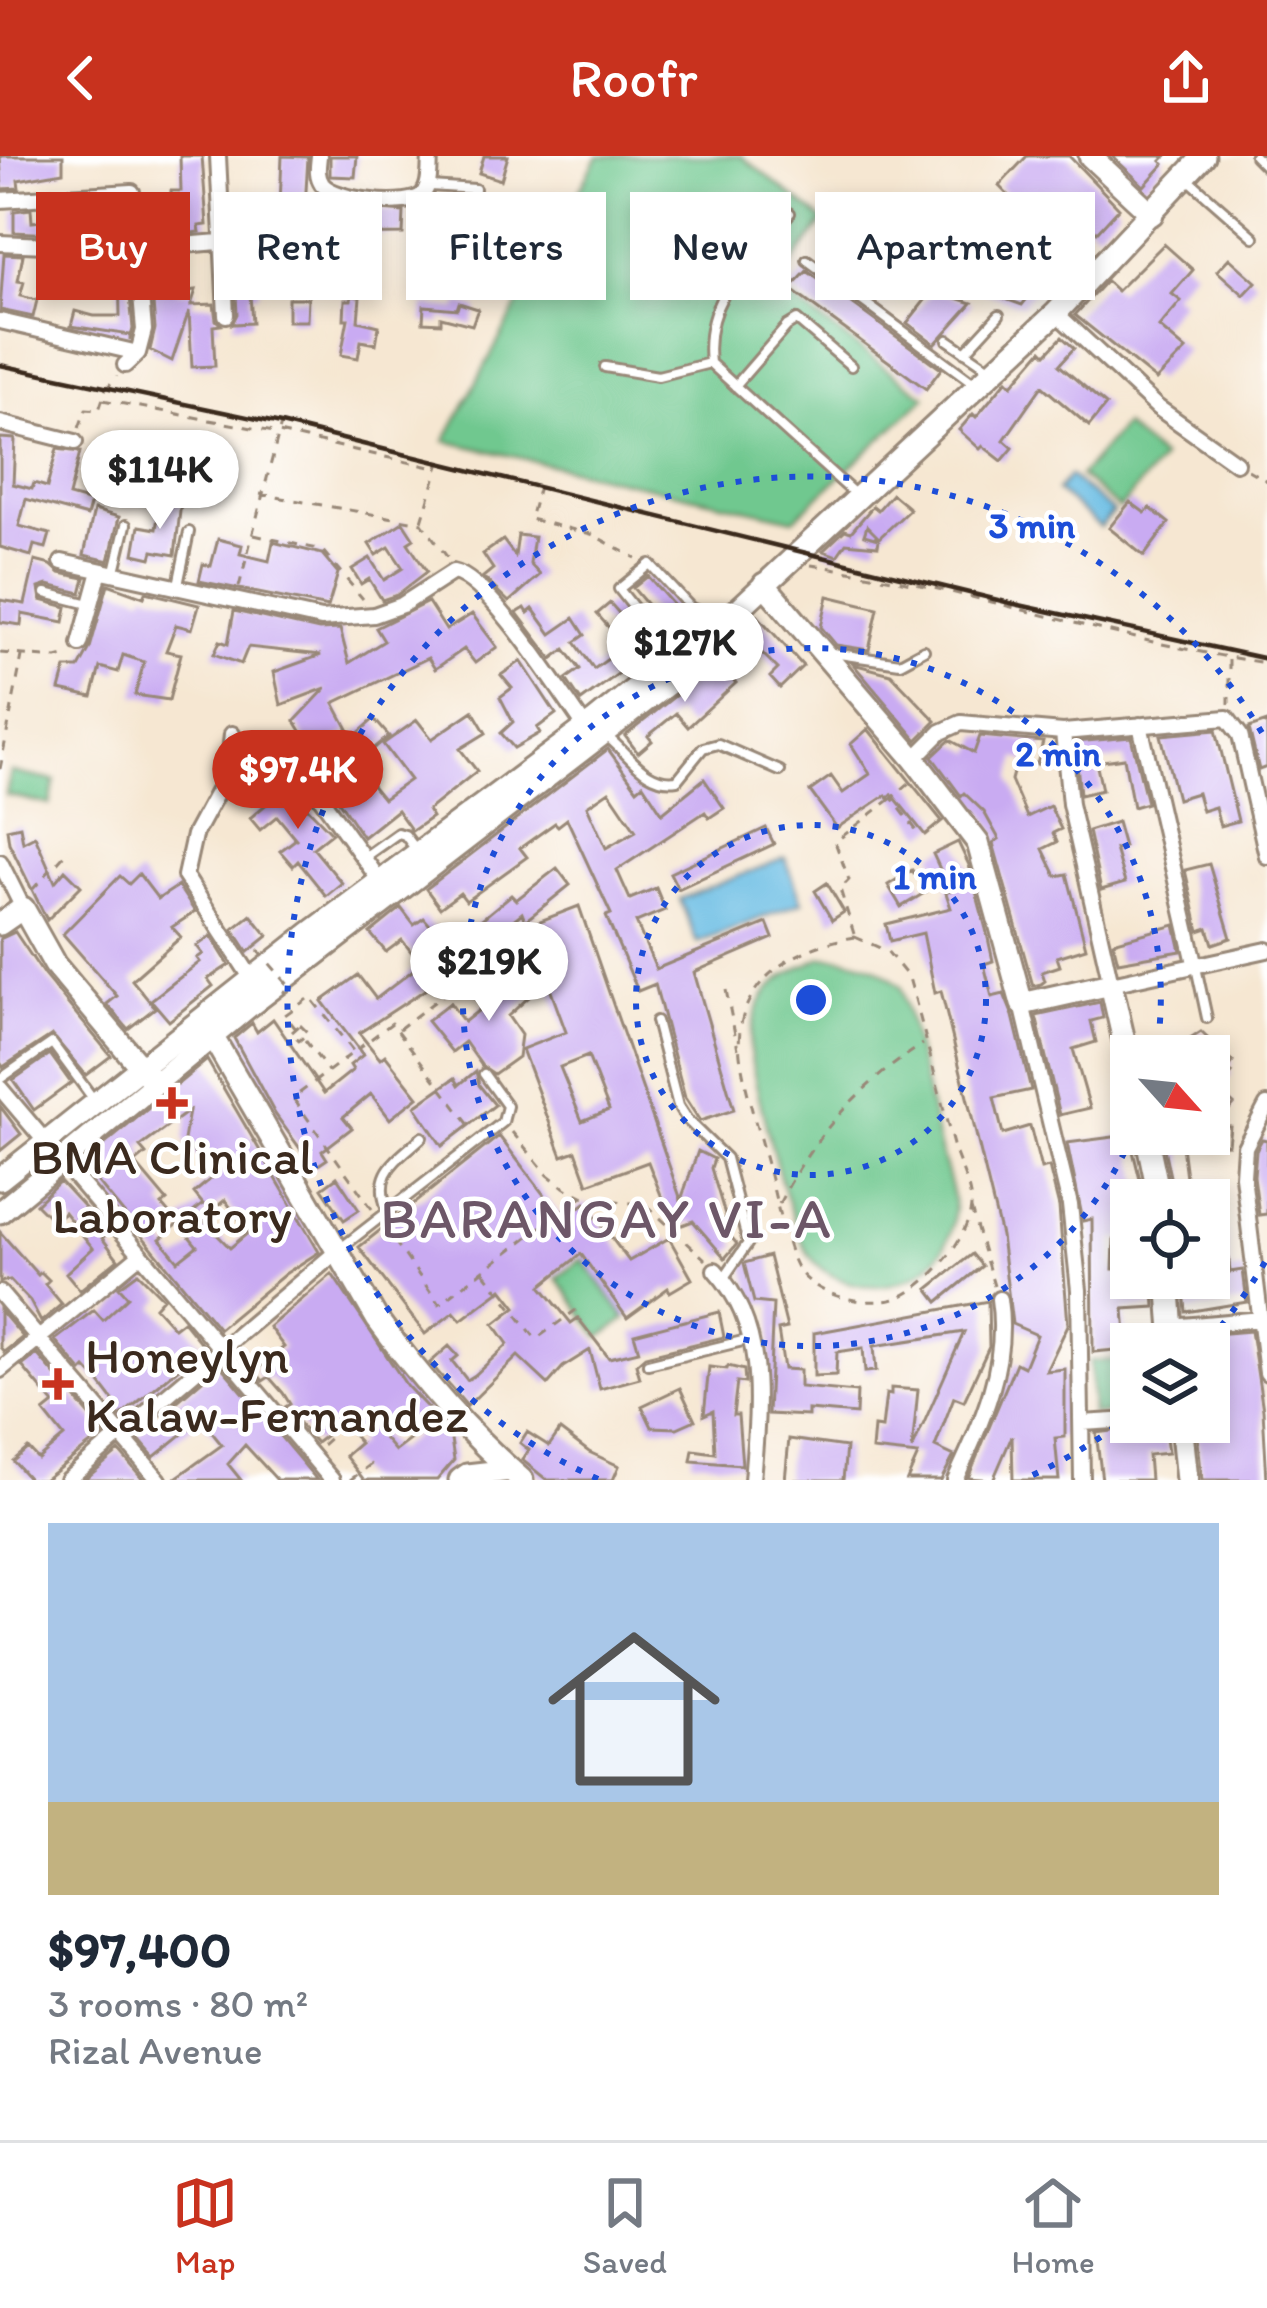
<!DOCTYPE html>
<meta charset="utf-8">
<style>
:root{--surface:#fff;--page:#f2f2f3;--text:#1f2937;--muted:#747a83;--line:#e0e1e3;--accent:#c8321e}
body{margin:0;font-family:Itim,sans-serif;background:var(--page);color:var(--text);height:100vh;display:flex;flex-direction:column;font-size:45px;white-space:nowrap}
*{box-sizing:border-box;margin:0}
p{font-size:39px;color:var(--muted)}
.icon{flex:none;width:66px;height:66px;fill:none;stroke:currentColor;stroke-width:2;stroke-linecap:round;stroke-linejoin:round}
.map{position:relative;height:1324px;overflow:hidden}
.sheet{display:flex;flex-direction:column;background:var(--surface);flex:1}
.sheet>*{flex:none}
.hud{position:absolute;left:36px;top:36px;width:1197px;height:108px;display:flex;gap:24px}
.needle{width:78px;rotate:117deg}
.buttons{position:absolute;left:1110px;top:879px;display:grid;gap:24px}
.buttons a{display:grid;place-items:center;width:120px;height:120px;border-radius:0px;background:var(--surface);box-shadow:0 6px 18px #0003;font-size:60px}
.price{position:absolute;translate:-50% -102px;padding:0 27px;border-radius:42px;background:#fff;color:#222;font-size:39px;line-height:78px;filter:drop-shadow(0 3px 6px #0008)}
.price::after{content:'';position:absolute;left:50%;top:72px;width:36px;height:27px;margin-left:-18px;background:inherit;clip-path:polygon(0 0,100% 0,50% 100%)}
.price.current{background:var(--accent);color:#fff}
ul{padding:0;list-style:none}
li{display:grid;align-content:center;gap:24px;height:636px;padding:0 48px}
li+li{border-top:3px solid var(--line)}
li span{display:grid;place-items:center;height:372px;border-radius:0px;color:#555}
li>.icon{margin-inline-start:auto}
span .icon{width:216px;height:216px;fill:#fffc;stroke-width:1}
li b{font-size:51px}
.tag{padding:0 42px;border-radius:0px;background:var(--surface);box-shadow:0 6px 18px #0003;font-size:42px;line-height:108px}
.tag.current{background:var(--accent);color:#fff}
header{display:flex;justify-content:space-between;align-items:center;height:156px;padding:0 48px;background:var(--accent);color:#fff;font-size:54px;font-weight:600}
.tab-bar{display:flex;justify-content:space-around;align-items:center;height:168px;border-top:3px solid var(--line);background:var(--surface);font-size:33px;color:var(--muted)}
.tab-bar a{display:grid;justify-items:center;gap:6px}
.tab-bar .current{color:var(--accent)}
.map>svg:first-child{display:block}
.green{fill:#70c88f;stroke:#567956;stroke-width:3}
.water{fill:#67bce3;stroke:#517380;stroke-width:3}
.building{fill:#c9abf2;fill-rule:evenodd}
.lines{fill:none;stroke-linecap:round;stroke-linejoin:round}
.lane-casing{stroke:#988878;stroke-width:14}
.street-casing{stroke:#988878;stroke-width:20}
.secondary-casing{stroke:#988878;stroke-width:27}
.path{stroke:#988878;stroke-width:3;stroke-dasharray:9 9;stroke-linecap:butt}
.lane{stroke:#fff;stroke-width:8}
.street{stroke:#fff;stroke-width:14}
.secondary{stroke:#fff;stroke-width:21}
.rail{stroke:#3b2a1e;stroke-width:4.5}
.path-bridge{stroke:#988878;stroke-width:3;stroke-dasharray:9 9;stroke-linecap:butt}
.ring{fill:none;stroke:#1d4ed8;stroke-width:6;stroke-dasharray:6 12}
.poi-dot{fill:#c8321e;stroke:#fff;stroke-width:4.5}
.labels{text-anchor:middle;dominant-baseline:central;stroke-width:9;stroke-linejoin:round;paint-order:stroke}
.poi-label{font-size:51px;fill:#3b2a1e;stroke:#fff}
.quarter-label{font-size:57px;letter-spacing:3px;fill:#6d5768;stroke:#fff}
.centre{fill:#1d4ed8;stroke:#fff;stroke-width:6}
.ring-label{font-size:36px;text-anchor:middle;font-weight:bold;fill:#1d4ed8;stroke:#fff;stroke-width:9;stroke-linejoin:round;paint-order:stroke}
</style>
<header><svg class="icon" aria-label="back" viewBox="0 0 24 24"><path d="M15 5l-7 7 7 7"/></svg>Roofr<svg class="icon" aria-label="share" viewBox="0 0 24 24"><path d="M12 15V3M7 8l5-5 5 5M5 13v7h14v-7"/></svg></header>
<div class="map">
<svg width="1267" height="1324" viewBox="0 0 1267 1324">
<rect width="100%" height="100%" fill="#fff"/>
<filter id="ink" filterUnits="userSpaceOnUse"><feTurbulence type="fractalNoise" baseFrequency=".00833" numOctaves="2"/><feDisplacementMap in="SourceGraphic" scale="24" xChannelSelector="R" yChannelSelector="G"/><feConvolveMatrix kernelMatrix="1 2 1 2 8 2 1 2 1" color-interpolation-filters="sRGB"/></filter>
<filter id="wash" filterUnits="userSpaceOnUse"><feTurbulence type="fractalNoise" baseFrequency=".004" numOctaves="4" result="noise"/><feDisplacementMap in="SourceGraphic" scale="48" xChannelSelector="R" yChannelSelector="G"/><feGaussianBlur stdDeviation="2.7" result="paint"/><feColorMatrix in="noise" values="0 0 0 0 0 0 0 0 0 0 0 0 0 0 0 0 0 1.4 0 .05"/><feComposite in="paint" operator="in"/></filter>
<g filter="url(#wash)">
<rect width="100%" height="100%" fill="#f6e7d2"/>
<path class="green" d="M598,0H741L824,65L775,131L926,241L794,363L445,285Z
M1123,270L1162,303L1119,353L1080,320Z
M11,616L55,625L50,649L6,639Z
M822,801C856,801 876,807 901,831C914,884 927,938 939,991C944,1010 954,1034 954,1053C953,1127 861,1155 813,1104C792,1081 754,930 750,895C749,882 754,862 759,850C771,823 797,813 822,801Z
M582,1103L626,1163L600,1182L557,1122Z
M1127,1204L1129,1257L1092,1258L1090,1205Z"/>
<path class="water" d="M1069,320L1113,356L1100,371L1057,335Z
M785,702L802,746L697,787L680,743Z"/>
<g id="blocks">
<path class="building" d="M0,0H63V16L18,24L19,32L2,33Z
M180,0H202L207,69L199,70L200,76L174,79L171,35H181Z
M282,0L308,1L305,52L280,49Z
M330,0H357L355,21L330,20Z
M484,0H508L501,24L479,17Z
M1027,0H1069L1119,52L1097,76L1085,66L1050,95L1029,74L1035,67L999,30Z
M1112,0H1166L1161,5L1164,8L1144,30Z
M324,49L404,56L403,78L336,79V73L321,72Z
M31,53L32,66L50,64L51,78L14,76V55Z
M1164,88L1193,114L1172,138L1181,145L1159,171L1186,194L1156,224L1075,159L1106,125L1117,135Z
M1042,95L1061,112L1042,134L1037,130L1022,149L975,132L982,111L1000,117L1017,99L1028,109Z
M4,98L23,99L18,125L24,126L20,140L37,144L33,161L0,154Z
M171,101L176,136L196,134L191,149L214,148L216,164L221,169L213,170L215,210L192,211L189,155L172,205L150,194L155,173L150,108L151,103Z
M1229,102L1256,126L1244,139L1217,115Z
M127,108L133,173L130,184V179L71,170L75,155L94,160H120L119,109Z
M807,115L941,213L926,233L790,133Z
M257,117L259,137L250,138L252,167L232,168L237,158L235,119Z
M933,134L972,147L935,188L907,167Z
M352,140L360,141L358,165L379,170L376,188L361,185L358,202L341,199L348,163H344L345,144H351Z
M288,142H308L307,165H288Z
M459,147L478,153L472,169L441,161V167L423,166L424,150L457,153Z
M1062,181L1074,192L1059,209L1106,249L1089,270L1042,230L1004,284L1013,292L1002,305L983,290L980,293L959,274L973,258L976,261L1007,224L1012,229L1042,194L1046,198Z
M0,282L15,283L13,328L32,333L34,327L47,331L57,293L80,296L69,340L91,346L87,360L26,343L19,370L50,378L46,392L34,389L31,400L0,391Z
M892,338L910,353L879,382L867,370L864,379L879,383L878,390L846,387L837,400L823,395L845,374L851,376L873,350L878,354Z
M161,343L181,346L175,399L153,395L151,402L134,398L139,370L156,373Z
M1130,346L1145,357L1150,352L1169,367L1144,400L1109,372Z
M94,354L119,361L109,405L84,399Z
M403,366L414,383L408,387L427,416L397,439L382,444L369,423L361,428L352,413L370,402L384,424L403,412L389,391L376,399L369,388Z
M518,379L534,381L530,408L540,419L509,446L483,421L493,413L483,398L503,384L515,400Z
M218,383L242,389L240,398L269,405L273,386L322,398L338,417L328,451L199,425L203,408L211,410Z
M35,405L51,409L60,417L85,422L81,437L48,429L39,432L41,444L67,451L64,466L22,458L21,469L0,466V444L25,448Z
M648,420L681,458L666,471L633,432Z
M108,428L144,441L146,436L199,449L192,473L176,469L166,495L181,498L169,544L135,539L144,506L123,499L118,516L100,511L92,541L60,534L66,512H79L90,492Z
M828,440L878,452L869,494L836,489L821,471Z
M428,446L446,474L472,458L497,491L475,507L464,493L435,513L428,502L334,547L349,575L314,596L295,565L326,532L281,549L274,516L321,499L248,491L241,508L214,498L220,485L228,488L234,455L319,474L340,473L349,507L384,485L376,472Z
M610,447L639,480L626,491L597,458Z
M525,452L528,457L533,453L551,478L574,462L585,479L575,486L594,513L622,493L633,507L581,545L566,523L580,513L565,493L552,503L517,457Z
M757,459L803,510L780,532L770,521L778,513L740,475Z
M521,505L556,558L537,572L540,577L514,592L501,577L513,566L500,541L512,532L501,519Z
M717,506L736,527L688,571L676,557L648,580L652,585L638,597L625,580Z
M853,508L891,518L936,565L917,584Z
M473,555L486,577L460,593L477,615L428,654L432,661L412,675L397,654L363,681L330,632L355,609L383,643L410,624L383,588L417,564L432,583Z
M374,563L389,580L370,596L356,579Z
M1267,566V611L1259,614L1249,572Z
M868,573L942,665L925,679L892,638L888,642L886,639L837,672L810,635L831,620L843,637L870,618L851,588Z
M1216,574L1238,665L1220,670L1215,651L1202,655L1197,637L1177,643L1161,579Z
M980,580L1043,586L1037,608L1017,602L1011,624L1027,661L1050,650L1061,673L1053,677L1057,686L1043,693L1056,720L1067,718L1086,792L1057,801L1060,810L1042,816L1045,825L1041,828L1033,830L993,687L999,683L984,656L964,637L961,640L932,601L950,584L974,597Z
M1131,581L1147,647L1133,651L1124,602L1096,606L1102,634L1080,639L1075,586Z
M608,593L637,633L643,628L662,657L704,623L724,652L709,662L705,656L617,714L630,743L656,732L665,754L636,766L656,813L767,767L773,782L694,816L734,954L700,965L685,942L655,828L638,835L606,760L611,758L567,663L558,670L555,667L520,692L527,701L466,745L460,737L440,752L426,733ZM609,635L636,675L606,692L587,650Z
M284,619L296,632L292,636L332,677L313,692L342,727L326,740L298,705L293,710L280,695L296,683L277,660L260,674L250,662L269,646L262,637Z
M1117,666L1124,691L1115,693L1125,727L1101,734L1088,675Z
M20,670L23,686L35,680L55,726L65,714L81,730L47,764L9,687L7,673Z
M766,672L774,688L678,733L670,717Z
M958,686L969,709L986,773L993,805L984,808L992,841L1004,838L1013,860L1031,934L994,942L1003,978L1030,970L1041,1013L1049,1011L1059,1051L1068,1169L1046,1215L1065,1213V1281L1055,1282L1059,1324H1013L1012,1280L993,1324L968,1322L1016,1207L1024,1211L1037,1179L1012,1168L1001,1080L941,835L935,837L923,777L890,785L886,768L951,752L946,737L950,735L933,698Z
M1209,708L1231,782L1213,788L1208,772L1199,775L1185,714Z
M557,712L570,729L525,765L522,757L440,824L359,877L380,903L385,899L418,941L390,963L371,938L343,961L352,972L322,995L327,1003L314,1012L275,958L234,882L252,867L257,876L273,863L324,937L353,914L350,909L363,899L322,845L358,819L376,843L421,808L402,784L386,796L370,777L401,752L414,769L424,762L448,791L511,739L516,744Z
M912,714L926,736L901,751L888,729Z
M139,718L158,743L178,730L195,756L172,771L181,781L132,824L155,852L128,873L107,848L117,840L63,778L120,720L129,728Z
M827,727L844,756L832,764L815,735Z
M579,750L681,1044L698,995L714,1003L711,1012L726,1062L718,1065L737,1088L725,1102L693,1065L674,1072L648,1006L588,1028L576,995L562,1000L522,893L566,876L527,770ZM588,900L609,954L582,965L560,911Z
M251,759L268,780L248,796L233,773Z
M1175,769L1181,795L1118,806L1113,786Z
M15,776L44,819L111,900L86,919L52,879L3,911L0,906V783Z
M211,780L229,809L208,823L213,830L169,865L151,844L200,806L197,802L203,798L197,790Z
M521,809L539,832L508,860L521,879L518,901L494,918L482,910L465,886L452,896L427,865L450,847L464,866L508,831L502,823Z
M1100,846L1103,862L1091,865L1096,886L1073,893L1090,952L1060,959L1036,860Z
M1201,876L1233,906L1227,914L1232,917L1219,931L1209,923V900H1177L1184,887Z
M50,898L71,927L34,954L13,924Z
M207,904L319,1096L285,1118L219,1173L82,1007ZM189,955L184,984L213,1021L194,1037L203,1048L179,1068L197,1090L178,1105L160,1083L178,1068L162,1049L167,1045L135,1007L146,998L140,991ZM225,1044L249,1076L230,1092L202,1063Z
M476,915L479,929L495,949L442,990L415,950L455,922L459,929Z
M1215,931L1234,948L1216,968L1230,970L1228,988L1182,990L1189,1044H1175L1161,978H1209V938Z
M0,950L21,978L0,995Z
M1129,979L1145,1044H1131V1081L1114,1084L1113,1113H1119V1122H1153L1155,1151L1124,1153L1127,1193L1093,1196L1092,1063L1083,1065L1067,987Z
M499,980L563,1064L585,1047L629,1105L669,1082L692,1123L670,1136L668,1132L627,1162L581,1098L541,1130L571,1167L578,1162L609,1202L639,1195L634,1178L719,1156L724,1181L645,1200L636,1208L640,1222L600,1233L590,1194L563,1211L548,1228L518,1200L467,1250L430,1207L449,1190L458,1200L452,1205L467,1224L475,1219L508,1188L494,1168L516,1151L502,1133L461,1164L454,1156L425,1178L359,1091Z
M1262,983L1267,984V1058L1259,1059L1254,1020L1256,994Z
M337,1021L359,1054L344,1064L322,1032Z
M60,1025L108,1077L102,1082L118,1103L80,1134L66,1117L93,1092L64,1056L54,1066L36,1048Z
M1209,1025H1214L1226,1074L1230,1116L1243,1114L1247,1146L1186,1156L1183,1122H1209Z
M0,1076L38,1119L41,1116L49,1124L45,1128L62,1148L41,1166L30,1145L10,1124L0,1126Z
M972,1098L982,1110L938,1146L928,1133Z
M769,1100L787,1172L778,1174L784,1213L800,1214V1231L857,1236L856,1258L808,1254V1260L768,1258L773,1148L754,1146L744,1107Z
M138,1117L163,1142L155,1151L174,1172L183,1165L204,1191L120,1261L112,1251L116,1248L100,1227L86,1212L82,1216L55,1184L94,1154L103,1164L128,1141L119,1131Z
M332,1118L407,1230L450,1276L454,1304L437,1324H364L345,1300L360,1287L342,1267L316,1287L285,1251L290,1248L283,1237L269,1221L263,1225L255,1215L284,1191L269,1171ZM398,1257L416,1279L395,1295L377,1274Z
M988,1145L989,1191L964,1245L954,1241L935,1291L954,1300L941,1324H907L918,1299L872,1294L874,1271L882,1272L886,1238L891,1239V1232L918,1234L912,1294L964,1176L874,1190L876,1215L865,1216L863,1192L837,1196L836,1219L814,1220V1177Z
M0,1154L23,1181L4,1196L0,1191Z
M1251,1175L1263,1254L1267,1324H1202L1196,1266H1209V1252L1225,1250L1215,1178Z
M37,1198L105,1277L44,1324H30L13,1305L28,1292L38,1303L64,1281L44,1256L54,1248L22,1210Z
M220,1209L317,1324H277L245,1289L228,1308L241,1324H173L222,1289L201,1263L154,1301L136,1280Z
M728,1210L744,1214L745,1227L737,1226L733,1259H738L742,1309L691,1305L693,1294L715,1297L713,1255L704,1259L709,1211L727,1213Z
M680,1232L695,1264L677,1272L652,1271L642,1250Z
M1164,1268L1168,1297L1148,1299L1150,1324H1102L1096,1277Z
M560,1274L589,1296L619,1310L613,1324H547L522,1304L529,1294L520,1287L527,1276L549,1290Z
M789,1283L846,1291L843,1324H785Z
M119,1295L144,1324H84Z"/>
</g>
</g>
<g filter="url(#ink)">
<use href="#blocks" fill-opacity="0" stroke="#988878" stroke-width="3"/>
<g class="lines">
<g class="lane-casing">
<path id="lane" d="M1255,0L1267,12
M1188,23L1254,81
M430,30L475,33
M790,57C750,104 702,140 710,207L857,340
M807,104L975,228
M948,184L992,214
M965,196L999,159
M605,211L658,220L710,207
M735,230L787,170L797,164L851,210
M114,419L126,369
M177,434L189,376
M46,437L89,448
M832,497L900,507L924,494
M667,502L657,481L619,433L650,408L691,452L723,466
M605,579C629,597 645,629 677,624L703,592L718,588L780,615
M363,702L398,677L405,679L417,695
M1196,811L1207,862
M656,865L678,950L687,964L726,1002L748,1087L723,1123
M0,923L52,887L94,944
M388,1056C372,1016 395,1006 422,981
M341,1092L503,966L507,950L484,918
M648,1208L751,1183"/>
</g>
<g class="street-casing">
<path id="street" d="M218,0L226,159
M319,0C318,10 316,19 322,28C335,45 409,53 423,38C431,28 429,12 430,0
M0,44L132,36L144,174L138,197L125,209
M0,87L136,93L219,86
M1056,157L1157,251L1236,307
M0,165L138,197
M0,267L75,286
M62,406L321,463L374,459L402,449L453,416C489,422 561,538 586,572L592,574
M80,488L100,415
M1140,569L1195,807
M1063,576L1070,648L1111,828L1267,794
M232,578L228,616L194,679L185,720L252,823
M349,599L320,626L318,638L385,732
M914,603L941,576L961,567L1063,576L1227,562L1240,579L1267,700
M0,706L23,752
M1022,848L1070,1049L1079,1134L1082,1324
M0,932L332,1324
M1267,949L1245,991L1243,1020L1267,1217
M715,1114C768,1172 758,1251 752,1324
M0,1137L159,1324
M1171,1171L1262,1163
M0,1214L140,1099
M1082,1267L1131,1264
M67,1324L335,1097
M955,1324C982,1266 1009,1208 999,1143"/>
</g>
<g class="secondary-casing">
<path id="secondary" d="M1090,0L1152,58
M764,428L914,603L978,687L1022,848L1111,828L1131,916
M0,768L23,752L55,809L149,921
M208,873L377,1163C420,1222 466,1276 522,1324
M1146,978L1160,1044
M0,1023L309,778L595,565L694,485L713,477L1056,157L1204,0
M0,1056L248,851L678,520L707,495L713,477
M1168,1122L1173,1188
M1181,1266L1187,1324
M460,1324L467,1319L511,1314"/>
</g>
<path class="path" d="M103,244L279,277L439,313
M79,272L86,253L99,254L106,233L117,220
M1248,314L1267,325
M539,330L530,363L591,378L636,402
M260,338L422,367L448,402
M422,365L440,306
M254,379L322,394L363,443
M811,409C965,430 1113,486 1267,507
M239,431L281,268
M0,497L57,502L71,498
M1229,504V548
M0,613L22,500
M909,627L892,642L917,675
M33,733L64,699
M854,778L840,733L849,724L835,686L892,642
M855,781L887,795L909,822C925,877 938,933 953,989C958,1006 972,1033 971,1051C968,1085 919,1144 883,1145C855,1147 819,1140 800,1116C786,1098 775,1036 768,1012C759,977 747,941 741,906C728,830 791,791 855,781Z
M726,834L738,893
M300,869L308,877L299,885L291,877Z
M296,873L285,859L310,841L354,896
M399,873L492,801
M305,884L328,915
M512,976L548,1019L565,1032L582,1040L646,1049L706,1104
M779,1048C814,979 858,930 923,888
M372,1053L293,942L392,867L472,973
M971,1053L994,1130
M384,1070L439,1148L582,1040
M484,1116L536,1183L576,1154
M322,1289L343,1270
M350,1324L378,1303"/>
<use href="#lane" class="lane"/>
<use href="#street" class="street"/>
<use href="#secondary" class="secondary"/>
<path class="rail" d="M0,209L281,268L1010,447L1267,503"/>
<path class="path-bridge" d="M258,794L290,831L283,837"/>
</g>
</g>
<g class="ring">
<circle cx="811" cy="844" r="175"/>
<path d="M1132 980A349 349 0 1 1 1156 899"/>
<path d="M1265 1106A524 524 0 0 1 1206 1188M1130 1260A524 524 0 0 1 1024 1323M598 1323A524 524 0 1 1 1265 582"/>
</g>
<g class="poi-dot">
<path d="M166 929h12v12h12v12h-12v12h-12v-12h-12v-12h12z"/>
<path d="M52 1210h12v12h12v12h-12v12h-12v-12h-12v-12h12z"/>
</g>
<g class="labels">
<g class="poi-label">
<text x="172" y="1000">BMA Clinical<tspan x="172" dy="59">Laboratory</tspan></text>
<text x="85" y="1199" text-anchor="start">Honeylyn<tspan x="85" dy="59">Kalaw-Fernandez</tspan></text>
</g>
<g class="quarter-label">
<text x="607" y="1062">BARANGAY VI-A</text>
</g>
</g>
<circle cx="811" cy="844" r="18" class="centre"/>
<g class="ring-label">
<text x="1032" y="382">3 min</text>
<text x="1058" y="610">2 min</text>
<text x="935" y="733">1 min</text>
</g>
</svg>
<div class="buttons">
<a><svg class="needle" viewBox="-14 -14 28 28"><path d="M0-13l5 13h-10z" fill="#e53935"/><path d="M0 13l5-13h-10z" fill="#747a83"/></svg></a>
<a><svg class="icon" aria-label="locate" viewBox="0 0 24 24"><circle cx="12" cy="12" r="6"/><path d="M12 2v4M12 18v4M2 12h4M18 12h4"/></svg></a>
<a><svg class="icon" aria-label="layers" viewBox="0 0 24 24"><path d="M12 4l9 5-9 5-9-5zM3 14l9 5 9-5"/></svg></a>
</div>
<b class="price" style="left:160px;top:376px">$114K</b>
<b class="price" style="left:685px;top:549px">$127K</b>
<b class="price current" style="left:298px;top:676px">$97.4K</b>
<b class="price" style="left:489px;top:868px">$219K</b>
<div class="hud">
<a class="tag current">Buy</a>
<a class="tag">Rent</a>
<a class="tag">Filters</a>
<a class="tag">New</a>
<a class="tag">Apartment</a>
</div>
</div>
<section class="sheet">
<ul>
<li><span style="background:linear-gradient(#a9c7e8 75%,#c2b280 0)"><svg class="icon" aria-label="home" viewBox="0 0 24 24"><path d="M3 11l9-7 9 7M6 9v11h12V9"/></svg></span><div><b>$97,400</b><p>3 rooms · 80 m²</p><p>Rizal Avenue</p></div></li>
</ul>
</section>
<nav class="tab-bar">
<a class="current"><svg class="icon" aria-label="map" viewBox="0 0 24 24"><path d="M3 6l6-2 6 2 6-2v14l-6 2-6-2-6 2zM9 4v14M15 6v14"/></svg>Map</a>
<a><svg class="icon" aria-label="saved" viewBox="0 0 24 24"><path d="M7 4h10v16l-5-4-5 4z"/></svg>Saved</a>
<a><svg class="icon" aria-label="home" viewBox="0 0 24 24"><path d="M3 11l9-7 9 7M6 9v11h12V9"/></svg>Home</a>
</nav>
